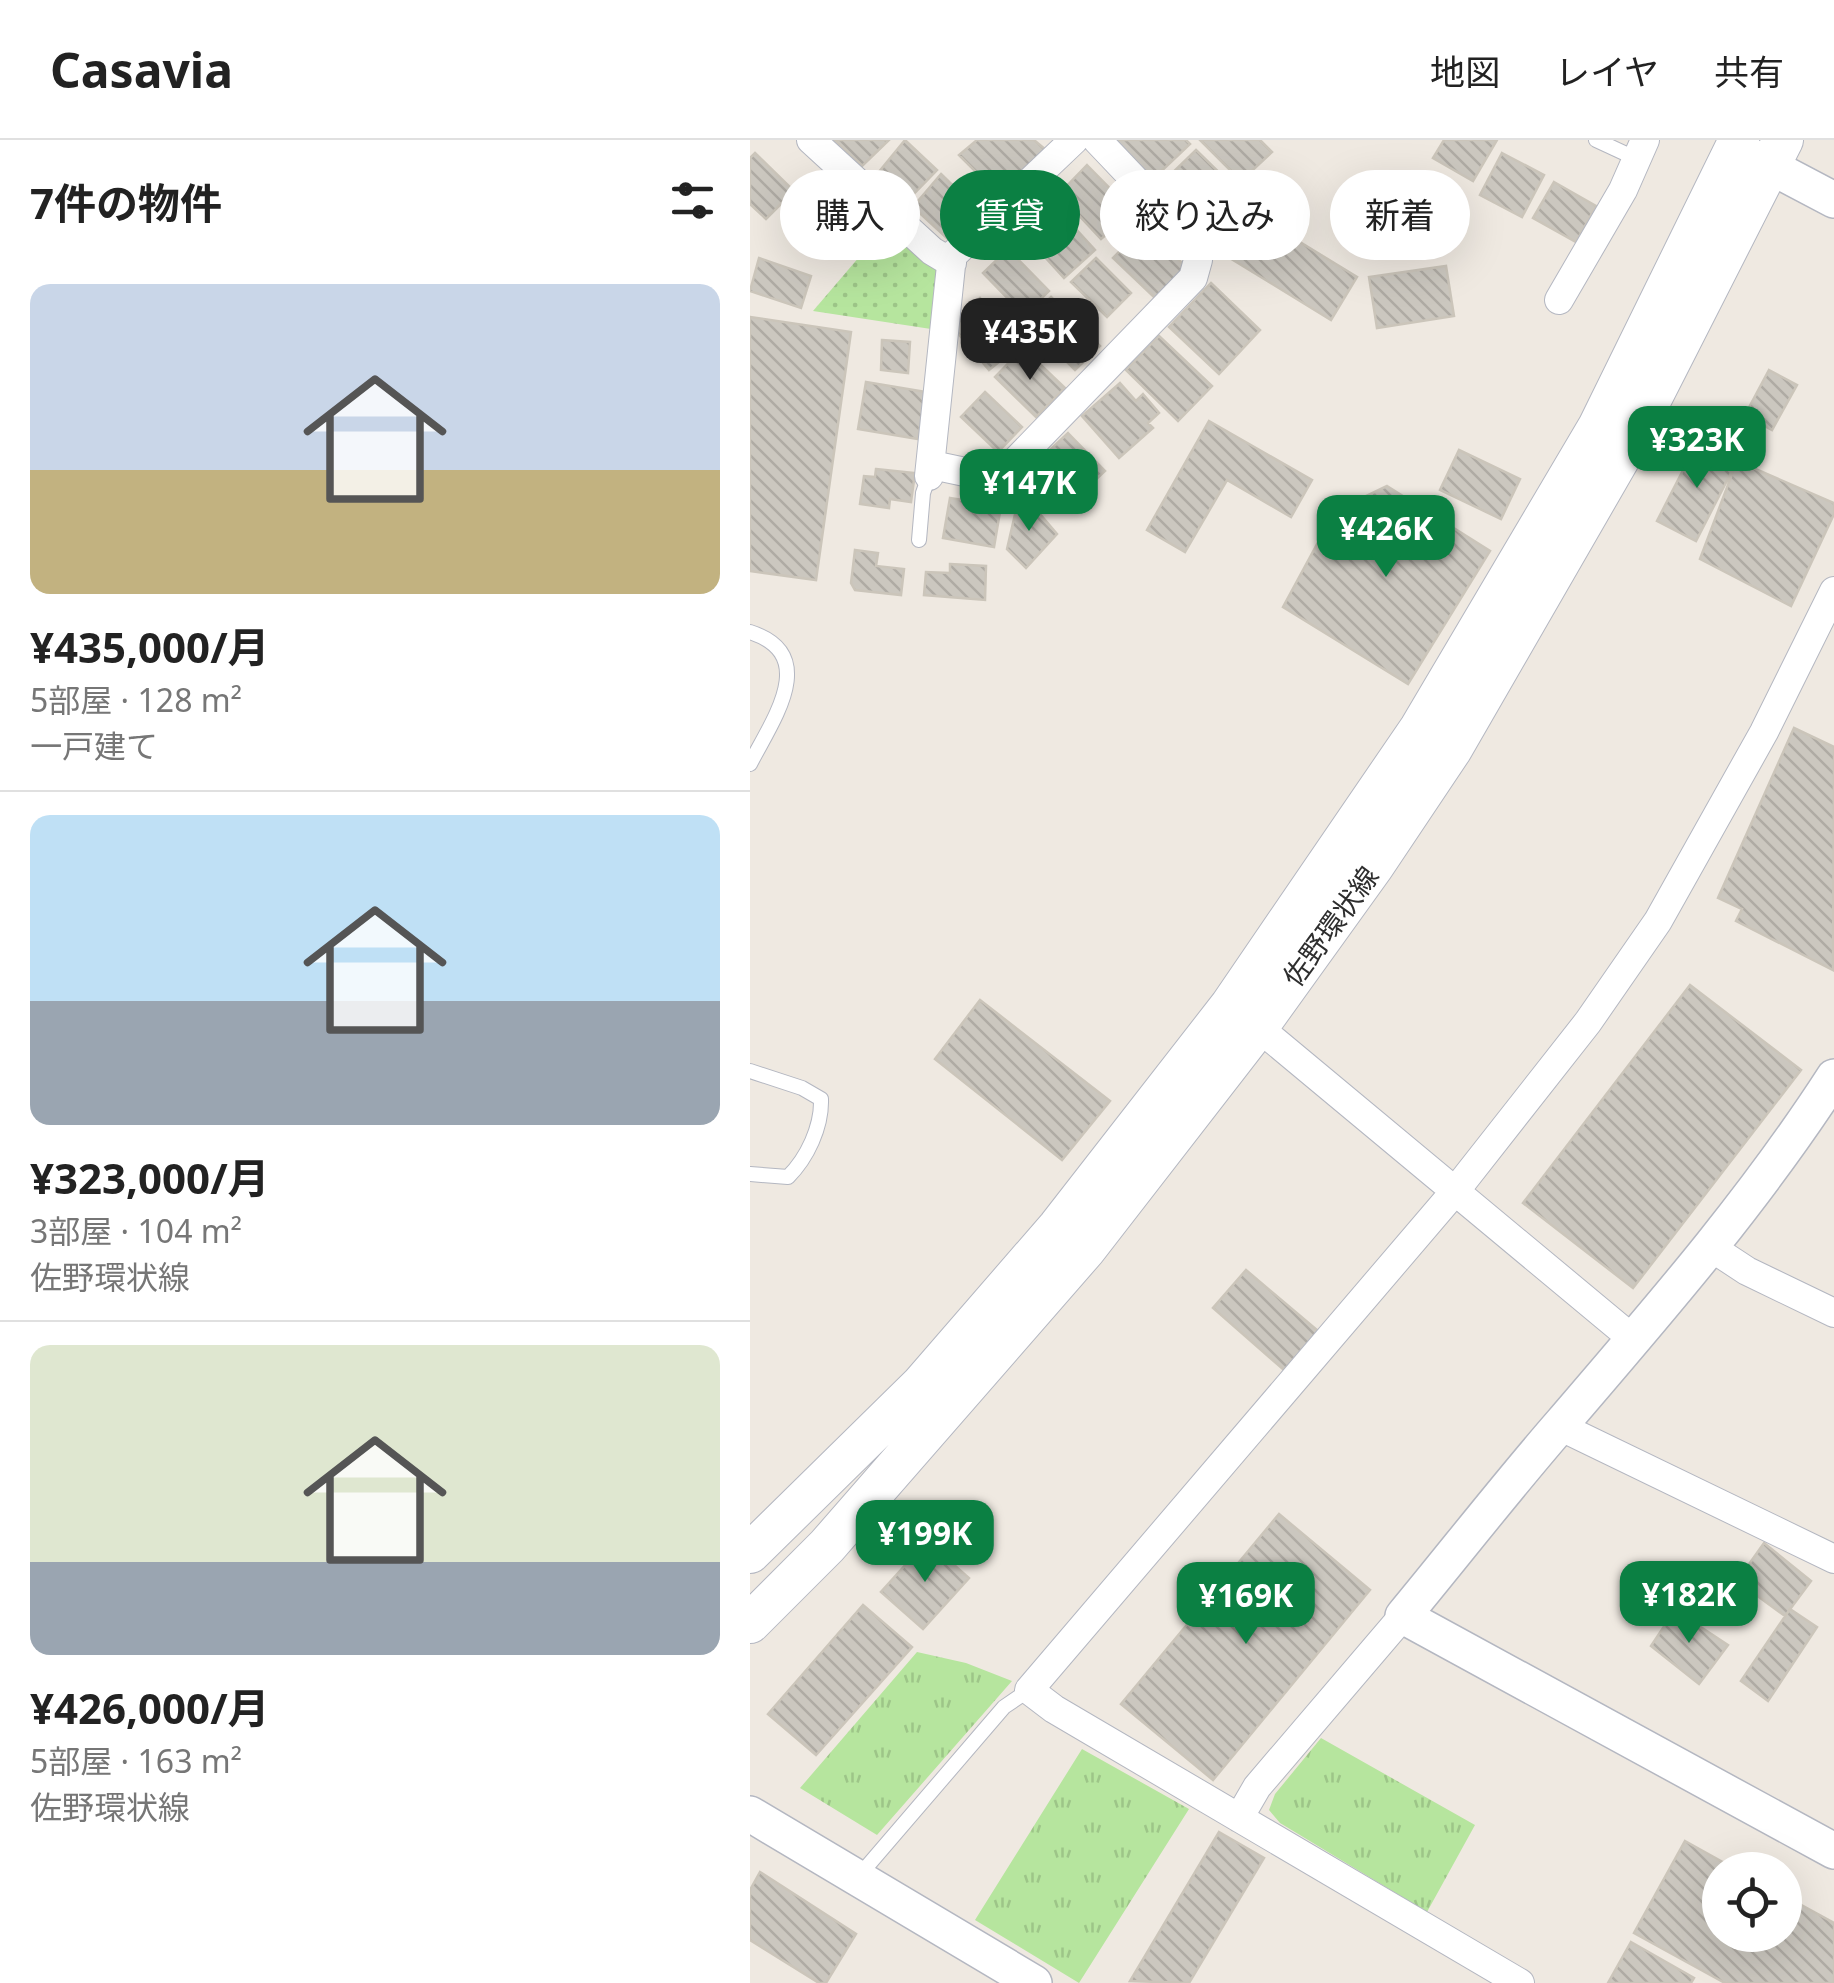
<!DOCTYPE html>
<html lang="ja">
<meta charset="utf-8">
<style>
:root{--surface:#fff;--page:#f6f6f6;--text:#222;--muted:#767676;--line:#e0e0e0;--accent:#0b8043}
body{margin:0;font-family:"Noto Sans","Noto Sans JP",sans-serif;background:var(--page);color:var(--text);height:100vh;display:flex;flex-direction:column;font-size:38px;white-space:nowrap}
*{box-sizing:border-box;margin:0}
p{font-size:32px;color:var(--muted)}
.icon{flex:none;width:55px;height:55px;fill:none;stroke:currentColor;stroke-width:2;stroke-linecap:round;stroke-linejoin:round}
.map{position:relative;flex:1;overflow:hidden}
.drawer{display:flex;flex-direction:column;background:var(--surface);width:750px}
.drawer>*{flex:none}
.top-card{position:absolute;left:30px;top:30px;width:902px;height:90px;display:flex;gap:20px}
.tools{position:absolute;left:952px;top:1712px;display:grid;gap:20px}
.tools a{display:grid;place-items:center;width:100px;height:100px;border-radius:50%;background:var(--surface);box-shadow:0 10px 40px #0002;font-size:50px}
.price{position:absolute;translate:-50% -85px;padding:0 22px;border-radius:20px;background:var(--accent);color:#fff;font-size:32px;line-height:65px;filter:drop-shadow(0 2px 5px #0008)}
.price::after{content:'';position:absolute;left:50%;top:60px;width:30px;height:22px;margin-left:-15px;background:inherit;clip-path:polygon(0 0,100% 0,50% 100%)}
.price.active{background:#222;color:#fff}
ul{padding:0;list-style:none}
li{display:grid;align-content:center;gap:20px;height:530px;padding:0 30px}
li+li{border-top:2px solid var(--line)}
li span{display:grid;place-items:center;height:310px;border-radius:20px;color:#555}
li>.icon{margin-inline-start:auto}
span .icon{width:180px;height:180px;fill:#fffc;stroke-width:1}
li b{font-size:42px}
h2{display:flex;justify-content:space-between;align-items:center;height:120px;padding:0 30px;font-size:42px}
.pill{padding:0 35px;border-radius:45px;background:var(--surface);box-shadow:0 10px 40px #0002;font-size:35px;line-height:90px}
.pill.active{background:var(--accent);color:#fff}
header{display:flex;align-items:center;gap:60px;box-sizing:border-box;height:140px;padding:0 50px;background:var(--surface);border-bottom:2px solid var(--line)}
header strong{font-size:48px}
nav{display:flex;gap:55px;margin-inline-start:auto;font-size:35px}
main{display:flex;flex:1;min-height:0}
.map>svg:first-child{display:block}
.grass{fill:url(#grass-tufts)}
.park{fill:url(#park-dots)}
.building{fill:url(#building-back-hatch);stroke:#cbc5ba;stroke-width:2.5}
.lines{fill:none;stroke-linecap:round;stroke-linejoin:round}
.service-casing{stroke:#b4b7c1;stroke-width:16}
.minor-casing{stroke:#b4b7c1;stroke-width:30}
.tertiary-casing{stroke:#b4b7c1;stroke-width:38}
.secondary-casing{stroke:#b4b7c1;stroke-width:42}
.service{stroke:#fff;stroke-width:14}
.minor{stroke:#fff;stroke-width:28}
.tertiary{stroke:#fff;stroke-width:35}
.secondary{stroke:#fff;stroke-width:40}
.labels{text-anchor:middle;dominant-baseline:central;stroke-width:10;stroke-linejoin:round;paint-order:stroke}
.street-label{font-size:28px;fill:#2e2e2e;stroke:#fff}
</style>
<header>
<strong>Casavia</strong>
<nav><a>地図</a><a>レイヤ</a><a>共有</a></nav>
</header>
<main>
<section class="drawer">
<h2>7件の物件<svg class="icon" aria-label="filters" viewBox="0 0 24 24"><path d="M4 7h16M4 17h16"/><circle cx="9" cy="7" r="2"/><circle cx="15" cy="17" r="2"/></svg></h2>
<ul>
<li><span style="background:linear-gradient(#c9d6e8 60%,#c2b280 0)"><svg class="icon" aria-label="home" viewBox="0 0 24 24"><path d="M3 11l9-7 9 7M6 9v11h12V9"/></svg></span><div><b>¥435,000/月</b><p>5部屋 · 128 m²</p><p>一戸建て</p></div></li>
<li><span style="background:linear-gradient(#bfe0f5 60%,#9aa5b1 0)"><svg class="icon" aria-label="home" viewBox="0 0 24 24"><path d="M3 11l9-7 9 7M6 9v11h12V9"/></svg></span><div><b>¥323,000/月</b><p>3部屋 · 104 m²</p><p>佐野環状線</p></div></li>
<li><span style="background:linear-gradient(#dfe7d0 70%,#9aa5b1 0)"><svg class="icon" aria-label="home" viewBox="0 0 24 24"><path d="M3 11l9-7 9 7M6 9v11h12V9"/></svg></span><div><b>¥426,000/月</b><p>5部屋 · 163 m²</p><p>佐野環状線</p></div></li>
</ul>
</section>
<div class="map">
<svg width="1084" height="1843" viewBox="0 0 1084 1843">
<defs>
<pattern id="grass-tufts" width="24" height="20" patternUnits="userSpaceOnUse" patternTransform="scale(2.5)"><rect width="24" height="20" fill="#b6e59e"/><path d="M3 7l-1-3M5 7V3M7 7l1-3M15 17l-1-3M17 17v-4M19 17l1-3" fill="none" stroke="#9dc588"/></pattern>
<pattern id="park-dots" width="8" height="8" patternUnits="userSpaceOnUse" patternTransform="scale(2.5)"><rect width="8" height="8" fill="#b6e59e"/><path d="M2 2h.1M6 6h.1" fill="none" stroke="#9dc588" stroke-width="1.8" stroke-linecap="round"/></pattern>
<pattern id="building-back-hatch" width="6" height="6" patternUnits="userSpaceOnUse" patternTransform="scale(2.5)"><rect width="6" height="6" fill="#cbc7bf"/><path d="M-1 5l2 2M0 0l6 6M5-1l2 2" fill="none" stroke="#afaba4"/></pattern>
</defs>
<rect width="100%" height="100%" fill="#efe9e1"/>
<path class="grass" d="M167,1512L216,1523L262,1541L127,1695L50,1648Z
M571,1598L725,1685L677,1772L530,1683L519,1670L525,1654Z
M332,1609L439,1669L329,1843L225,1780Z"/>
<path class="park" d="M139,82L187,130L181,189L63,171Z"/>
<path class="building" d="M84,0H139L112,26Z
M155,0L187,30L155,63L128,33Z
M227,0H284L296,10L248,54L209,15Z
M364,0H436L440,4L402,40Z
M450,0H510L522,12L491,41Z
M694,0H747L723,41L683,18Z
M446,10L487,50L455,82L414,41Z
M5,13L44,51L16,79L0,64V18Z
M752,13L794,35L772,77L730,55Z
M337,25L383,72L351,99L309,54Z
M191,34L228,70L200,101L163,67Z
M804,42L846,66L826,102L783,78Z
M300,68L310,80L314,76L345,110L314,138L284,105L290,100L279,88Z
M496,69L607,137L581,180L470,112Z
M394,86L436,127L405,158L363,118Z
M258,109L299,151L274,175L233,133Z
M9,118L61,136L51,168L0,151Z
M346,118L381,153L357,177L321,142Z
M696,126L704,176L627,188L619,137Z
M461,143L510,190L469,234L419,187Z
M301,157L350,206L325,230L276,181Z
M230,158L270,205L239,230L200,184Z
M0,177L101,192L66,440L0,431Z
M409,196L462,246L428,281L376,230Z
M132,200L160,202L158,233L131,230Z
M273,208L315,248L286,277L245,237Z
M1019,230L1047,245L1022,290L995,275Z
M116,242L176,252L168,299L108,289Z
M370,243L386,261L393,254L409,273L398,283L403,288L369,318L332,276Z
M235,252L272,287L248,312L211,277Z
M459,281L562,340L541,377L477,340L435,412L397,390Z
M318,293L355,331L324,360L287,322Z
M948,301L987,321L946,401L907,381Z
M709,310L770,339L751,379L690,350Z
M987,321L1084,363V374L1041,466L950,419Z
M126,329L165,333L161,362L140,359L139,368L110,364L114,336L125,337Z
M637,346L740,411L658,544L533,467L585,371Z
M200,358L251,366L244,407L193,398Z
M278,360L307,394L276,428L257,409L266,370Z
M105,410L128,413L126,426L154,429L151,455L105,450L101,443Z
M200,424L236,426L235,460L174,455L176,432L200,433Z
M1044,588L1084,607L1083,830L986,781L992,769L968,758Z
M940,845L1051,930L883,1148L773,1063Z
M230,860L360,961L312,1020L185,919Z
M496,1130L568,1191L534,1230L463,1168Z
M529,1374L620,1450L463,1640L371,1564Z
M177,1401L219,1438L173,1489L131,1452Z
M1014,1403L1061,1441L1035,1476L987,1441Z
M113,1465L162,1507L66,1615L18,1574Z
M1040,1469L1067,1487L1018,1561L991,1541Z
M925,1470L978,1505L949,1544L901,1506Z
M469,1692L514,1718L439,1843L380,1841Z
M935,1701L987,1730H970V1795H1035V1756L1084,1783V1843H975L884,1793Z
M10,1732L106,1794L76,1843H69L0,1800V1750Z
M881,1802L944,1838L941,1843H858Z"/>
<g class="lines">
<g class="service-casing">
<path id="service" d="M846,0L887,19
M169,400L173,353L179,336
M0,492C71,515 22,581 0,624
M0,931L52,948L71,959C72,987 57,1018 38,1037L0,1034
M108,1737L254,1567L279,1550"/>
</g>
<g class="minor-casing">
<path id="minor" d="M61,0L182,111L202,123
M809,160L873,50L895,0
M182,325L234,336L257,330L443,138L448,120L443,101L347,0
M179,336L202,116L324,0
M497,878L884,1200
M962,1108L997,1131L1084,1173
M809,1286L1084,1419
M489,1678L507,1647L653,1476
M770,1843L304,1569L279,1550L706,1050L838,882L908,781L1014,592L1084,451"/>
</g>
<g class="tertiary-casing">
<path id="tertiary" d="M995,13L1084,60
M1084,937C1004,1061 908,1171 812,1283C757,1346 706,1412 653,1476L1084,1711
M0,1674L284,1843"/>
</g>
<g class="secondary-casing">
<path id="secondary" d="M0,1413L171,1245L308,1087L480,866L670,588L848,287L989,0
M0,1483L77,1406L336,1109L508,887L623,727L702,609L882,297L1033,0"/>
</g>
<use href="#service" class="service"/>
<use href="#minor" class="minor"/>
<use href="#tertiary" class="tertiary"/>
<use href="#secondary" class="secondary"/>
</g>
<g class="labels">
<g class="street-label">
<text transform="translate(580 786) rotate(-54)">佐野環状線</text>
</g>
</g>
</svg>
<div class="tools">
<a><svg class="icon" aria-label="locate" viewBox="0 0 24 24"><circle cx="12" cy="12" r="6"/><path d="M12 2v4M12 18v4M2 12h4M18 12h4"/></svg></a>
</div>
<b class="price active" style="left:280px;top:243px">¥435K</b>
<b class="price" style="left:947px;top:351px">¥323K</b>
<b class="price" style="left:279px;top:394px">¥147K</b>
<b class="price" style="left:636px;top:440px">¥426K</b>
<b class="price" style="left:175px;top:1445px">¥199K</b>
<b class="price" style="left:939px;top:1506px">¥182K</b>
<b class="price" style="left:496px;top:1507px">¥169K</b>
<div class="top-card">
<a class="pill">購入</a>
<a class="pill active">賃貸</a>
<a class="pill">絞り込み</a>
<a class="pill">新着</a>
</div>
</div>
</main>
